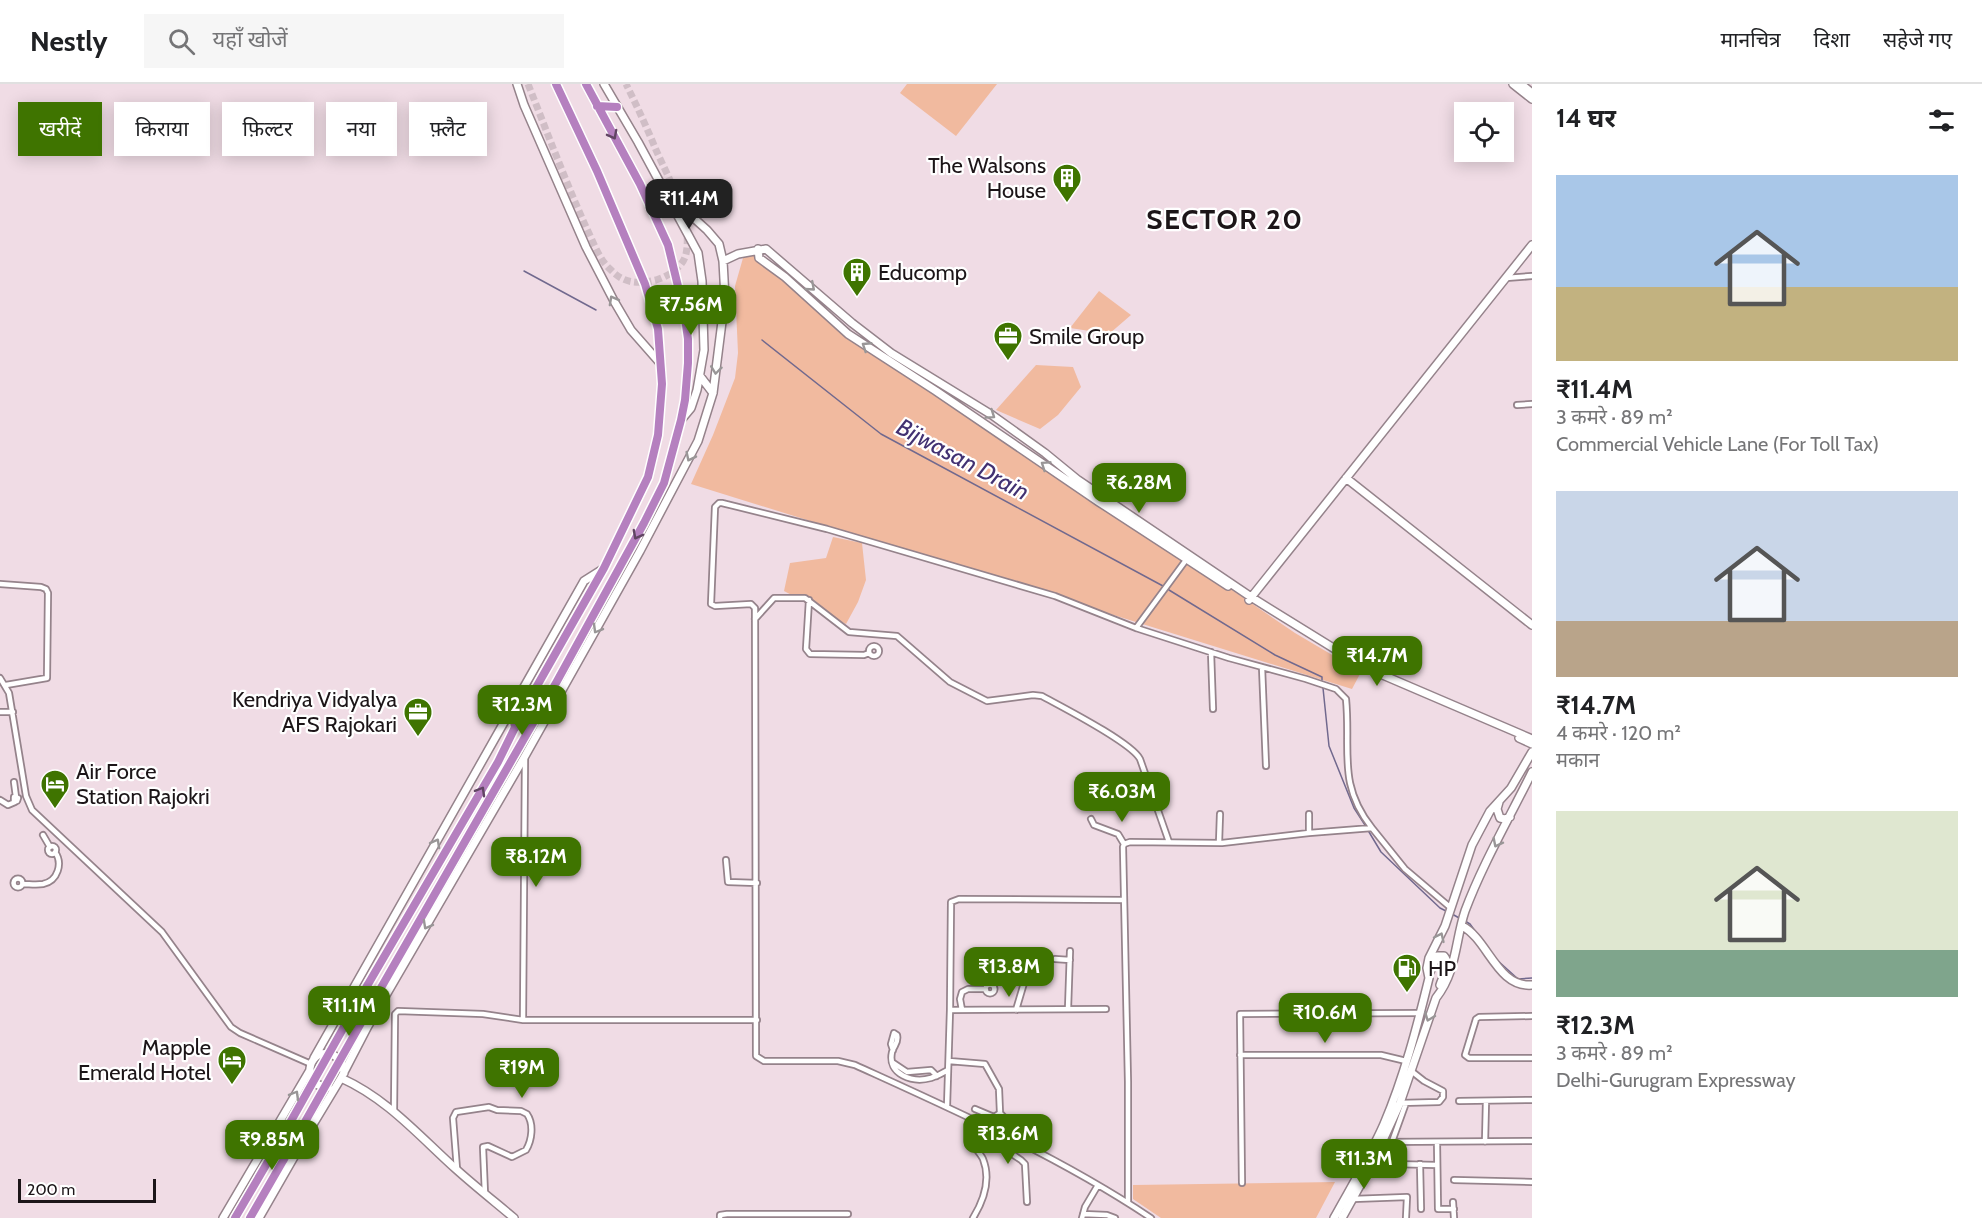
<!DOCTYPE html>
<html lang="hi">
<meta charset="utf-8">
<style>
:root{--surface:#fff;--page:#f6f6f6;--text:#202124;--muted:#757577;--line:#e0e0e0;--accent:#3f7400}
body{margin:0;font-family:Cabin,"Noto Sans Devanagari",sans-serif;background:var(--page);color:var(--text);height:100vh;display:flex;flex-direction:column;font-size:22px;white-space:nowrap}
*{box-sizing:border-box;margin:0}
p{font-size:20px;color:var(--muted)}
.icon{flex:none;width:33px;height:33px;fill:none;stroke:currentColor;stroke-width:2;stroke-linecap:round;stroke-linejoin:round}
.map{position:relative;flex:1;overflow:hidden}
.panel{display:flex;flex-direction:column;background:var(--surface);width:450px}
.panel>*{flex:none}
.guide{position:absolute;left:18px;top:18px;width:570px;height:54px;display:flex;gap:12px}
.tools{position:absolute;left:1454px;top:18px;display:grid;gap:12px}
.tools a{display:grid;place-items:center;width:60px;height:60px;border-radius:0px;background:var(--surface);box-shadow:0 3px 15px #0003;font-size:30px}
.scale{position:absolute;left:18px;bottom:15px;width:138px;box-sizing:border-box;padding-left:6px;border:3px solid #1c1518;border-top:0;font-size:16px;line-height:21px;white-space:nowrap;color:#1c1518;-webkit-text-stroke:4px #fff;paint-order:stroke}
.price{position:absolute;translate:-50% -51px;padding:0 14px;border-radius:12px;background:var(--accent);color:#fff;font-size:20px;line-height:39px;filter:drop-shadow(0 2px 3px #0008)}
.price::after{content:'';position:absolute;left:50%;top:36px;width:18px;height:14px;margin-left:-9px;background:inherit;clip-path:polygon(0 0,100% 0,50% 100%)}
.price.current{background:#222;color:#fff}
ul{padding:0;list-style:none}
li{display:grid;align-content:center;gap:12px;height:318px;padding:0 24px}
li span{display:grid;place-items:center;height:186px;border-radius:0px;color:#555}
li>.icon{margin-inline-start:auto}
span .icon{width:108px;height:108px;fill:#fffc;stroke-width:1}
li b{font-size:26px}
h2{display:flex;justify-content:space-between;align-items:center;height:72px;padding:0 24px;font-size:26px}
.pill{padding:0 21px;border-radius:0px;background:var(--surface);box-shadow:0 3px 15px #0003;font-size:21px;line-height:54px}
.pill.current{background:var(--accent);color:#fff}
header{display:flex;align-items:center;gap:36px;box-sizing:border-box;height:84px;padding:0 30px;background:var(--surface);border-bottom:2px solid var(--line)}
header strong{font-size:28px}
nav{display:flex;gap:33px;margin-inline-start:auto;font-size:21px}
.search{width:420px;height:54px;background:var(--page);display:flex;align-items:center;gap:15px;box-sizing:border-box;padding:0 21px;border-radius:0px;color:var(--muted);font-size:22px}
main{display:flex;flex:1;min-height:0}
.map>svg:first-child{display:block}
.green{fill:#f1ba9f}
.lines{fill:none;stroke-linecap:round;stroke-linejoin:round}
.stream{stroke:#71698e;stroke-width:1.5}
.secondary-tunnel{stroke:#d0bec6;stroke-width:7;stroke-dasharray:7 3.5;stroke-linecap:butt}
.street-casing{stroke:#95838b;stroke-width:8}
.secondary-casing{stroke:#95838b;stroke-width:10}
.highway-casing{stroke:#fff;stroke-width:11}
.street{stroke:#fff;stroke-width:4.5}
.secondary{stroke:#fff;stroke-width:7}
.highway{stroke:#b580bf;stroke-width:8}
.highway-bridge-casing{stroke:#fff;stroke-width:11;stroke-linecap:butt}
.highway-bridge{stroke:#b580bf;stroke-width:8}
.oneway{stroke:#614563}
.oneway2{stroke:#999697}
.labels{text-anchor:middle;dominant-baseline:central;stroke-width:4.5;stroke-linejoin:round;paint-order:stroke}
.poi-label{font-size:22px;fill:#1c1518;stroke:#fff;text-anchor:start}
.water-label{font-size:24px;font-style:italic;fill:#423172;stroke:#fff}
.district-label{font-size:28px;font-weight:bold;letter-spacing:1.5px;fill:#1c1518;stroke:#fff}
</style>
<header>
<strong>Nestly</strong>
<div class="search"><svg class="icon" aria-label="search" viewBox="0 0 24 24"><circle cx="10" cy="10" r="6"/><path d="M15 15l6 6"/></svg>यहाँ खोजें</div>
<nav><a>मानचित्र</a><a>दिशा</a><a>सहेजे गए</a></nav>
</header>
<main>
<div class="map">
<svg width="1532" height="1134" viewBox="0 0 1532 1134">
<rect width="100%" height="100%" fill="#f0dce5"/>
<path class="green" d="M907,0H997L956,52L900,9Z
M756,167L861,258L939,304L1069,395L1295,549L1361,588L1352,605L691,400L713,351L735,294L738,269L735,202L743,174Z
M1099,207L1131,231L1109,250L1070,244Z
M1036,281L1073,283L1081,303L1058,331L1040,345L996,326Z
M833,453L862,459L866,496L858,518L846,540L784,507L790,479L826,474Z
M1335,1098L1316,1134H1161L1133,1115V1101Z"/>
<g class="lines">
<path class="stream" d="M524,187L596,226
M762,256L881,350L1163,502
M1169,506L1275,571L1322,593V596
M1323,604L1329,662L1354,724L1365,741
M1369,748L1381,768L1440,824L1448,828
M1452,830L1461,835
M1465,837L1470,840L1478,851
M1497,876L1518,895L1532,894"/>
<path class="secondary-tunnel" d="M528,0C547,48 565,96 586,143C593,157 599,176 611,186C624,200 639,200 656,196C669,192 683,183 686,170C693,137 669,95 656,66C647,44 637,22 626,0"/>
<g class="street-casing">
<path id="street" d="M1506,194L1532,192
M1517,321L1532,320
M0,500L41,503L46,505L48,509L47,594L6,601
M809,516L806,565L810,570L864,571L869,569
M755,535L774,514H805L849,548L897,552L950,598L987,617L1033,611L1042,612C1062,623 1131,658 1140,675L1169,758
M1136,544L1186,476
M869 567a5 5 0 1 1 10 0a5 5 0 1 1-10 0Z
M1211,568L1213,625
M1262,583L1266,682
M0,594L9,609L26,712L32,726L162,848L231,943L240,949L311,980
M0,628H13
M14,698L16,713
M14,713L18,714L17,717H14Z
M0,716L8,721L15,718
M1309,730V749
M1091,735L1094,741L1118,750L1124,760
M43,751L50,763
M1219,759L1220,730
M48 766a4 4 0 1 1 8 0a4 4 0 1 1-8 0Z
M726,776L728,798L757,799
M13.5 799a4.5 4.5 0 1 1 9 0a4.5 4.5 0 1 1-9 0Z
M23,800C29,800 36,801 43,800C58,797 63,779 55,768
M1055,875L1070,876
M985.5 905a4.5 4.5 0 1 1 9 0a4.5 4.5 0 1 1-9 0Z
M1068,925L1070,867
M950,926L1106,925
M962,926L960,915L962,908L968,905H986
M1016,926L1029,882L1041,875
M1532,932L1479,933L1476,935L1465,971L1469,974H1532
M523,936L525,675
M893,966L891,960L894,949L897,951C899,959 894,961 892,968C887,991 913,999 931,994C937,992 943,989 948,986
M1240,971H1381L1406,977
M949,977L985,980L999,1005L1000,1029C1007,1037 1013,1042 1024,1041
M892,978L907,988L931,986L937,992
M1459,1017L1532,1016
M1400,1019L1439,1018L1443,1013V1007L1424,997L1410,986
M947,1023L950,926L951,818L959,815L1124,816
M975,1025L994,1033L1000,1029
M394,1028L395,930L398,927L483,930L523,936H757
M1009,1052L1005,1061L1006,1066L1021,1076L1025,1080L1027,1118
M1382,1058L1532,1057
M1437,1058L1438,1125H1454
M1485,1058L1486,1017
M1372,1076L1390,1080L1437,1081
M1384,1080L1406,1019
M1420,1080L1421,1125
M457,1085L453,1034L456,1028L489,1023L497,1026L521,1027L527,1030C534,1040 532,1056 526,1066L512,1073L488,1062L483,1063L485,1110
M1454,1096L1532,1098
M1242,1099L1240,930L1420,929
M1353,1115L1407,1113L1406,1134
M1128,1118V998L1123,763L1124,760L1130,758L1222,759L1309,749L1372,744L1405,785L1451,824
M1453,1118L1454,1134
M1083,1130L1107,1131L1115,1134
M720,1134V1131L727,1130H848
M973,1134C984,1116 991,1095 983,1075C979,1067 968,1058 970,1049C971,1045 976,1041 978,1037
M1082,1134L1085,1123L1098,1101
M1151,1134C1058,1072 956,1027 855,981L838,977H764L756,972L755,524L751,520L715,522L711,520L715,423L719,419H722L827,445L1055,512L1136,544L1229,574L1306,595L1336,605L1346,615C1351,666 1337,700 1372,744"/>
</g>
<g class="secondary-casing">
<path id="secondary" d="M517,0L524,21L586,163L614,217L631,246L660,279
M604,0L638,58L698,169L702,197L704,266L697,306L691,324L681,336
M1513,0L1532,15
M1521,0L1532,9
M758,165L759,174L785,193L848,250L936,307L1099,418L1228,502
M723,177L738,170L766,165L852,239L891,269L992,331L1045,369L1078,396L1251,513L1364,583L1532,655
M700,292L713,309
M1346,394L1532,541
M1249,516L1532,161
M1519,654L1532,660
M1499,718L1497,725L1500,734L1505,735L1510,733
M1462,842C1488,855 1497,904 1532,901
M1430,888L1437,872H1444C1451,880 1443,892 1440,901
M314,974L584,497L603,485
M341,994C388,1015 420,1053 457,1086C476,1103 495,1118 514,1134
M328,1003L318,1001L310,991C307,964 341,961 344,989
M223,1134L310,986
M259,1134L306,1052L341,994L368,942L525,672L640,467L698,357L713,309L725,214L723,177L719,160L707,146L687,128L667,114
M1334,1134C1351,1103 1370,1072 1384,1040C1404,993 1417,943 1429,894L1427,884L1429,874L1445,842L1472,761L1490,727L1511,704L1532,668
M1342,1134L1373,1078L1400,1019L1436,914C1457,887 1455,857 1465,827C1483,779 1510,733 1532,688"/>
</g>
<g class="highway-casing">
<path id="highway" d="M597,22L617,23
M512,623L515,644
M367,902L498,678L525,623L604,484L648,393L658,351L662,300L658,245L645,200L597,87L556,0
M378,909L556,599L644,439L664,399L681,336L685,316L688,279V255L684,227L668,161L640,100L586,0
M235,1134L273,1069
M250,1134L284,1075"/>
</g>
<use href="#street" class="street"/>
<use href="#secondary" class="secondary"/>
<use href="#highway" class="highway"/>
<g class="highway-bridge-casing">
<path id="highway-bridge" d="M273,1069L367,902
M284,1075L378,909"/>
</g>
<use href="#highway-bridge" class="highway-bridge"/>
</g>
<defs><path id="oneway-chevron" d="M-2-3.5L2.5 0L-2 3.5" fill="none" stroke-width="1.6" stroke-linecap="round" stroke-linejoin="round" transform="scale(1.5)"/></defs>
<g class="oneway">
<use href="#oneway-chevron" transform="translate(613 51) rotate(62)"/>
<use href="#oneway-chevron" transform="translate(637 451) rotate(118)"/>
<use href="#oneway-chevron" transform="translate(481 707) rotate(-60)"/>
</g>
<g class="oneway2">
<use href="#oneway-chevron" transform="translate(811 203) rotate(41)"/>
<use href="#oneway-chevron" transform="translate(613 216) rotate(-119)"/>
<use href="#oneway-chevron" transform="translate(866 262) rotate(-147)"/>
<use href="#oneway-chevron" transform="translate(716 286) rotate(97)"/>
<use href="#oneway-chevron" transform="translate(991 331) rotate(34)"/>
<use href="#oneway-chevron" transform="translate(690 373) rotate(116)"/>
<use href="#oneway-chevron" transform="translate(1045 381) rotate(-146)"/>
<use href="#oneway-chevron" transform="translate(597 545) rotate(120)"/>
<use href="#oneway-chevron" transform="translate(436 759) rotate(-61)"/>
<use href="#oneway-chevron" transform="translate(1497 759) rotate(117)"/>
<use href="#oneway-chevron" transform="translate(427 841) rotate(119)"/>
<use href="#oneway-chevron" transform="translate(1440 853) rotate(-65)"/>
<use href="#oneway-chevron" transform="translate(1429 933) rotate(111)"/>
<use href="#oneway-chevron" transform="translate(295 1011) rotate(-60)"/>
</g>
<defs>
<g id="building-pin" transform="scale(1.5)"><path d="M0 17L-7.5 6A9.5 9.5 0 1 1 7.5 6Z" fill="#3f7400" stroke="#fff"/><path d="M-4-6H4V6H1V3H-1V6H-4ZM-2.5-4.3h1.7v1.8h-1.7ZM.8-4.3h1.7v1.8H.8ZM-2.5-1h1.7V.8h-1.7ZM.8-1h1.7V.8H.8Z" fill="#fff"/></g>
<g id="office-pin" transform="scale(1.5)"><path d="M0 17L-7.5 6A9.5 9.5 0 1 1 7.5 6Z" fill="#3f7400" stroke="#fff"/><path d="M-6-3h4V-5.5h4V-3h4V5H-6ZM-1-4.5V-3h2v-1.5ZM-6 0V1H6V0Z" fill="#fff"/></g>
<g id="hotel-pin" transform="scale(1.5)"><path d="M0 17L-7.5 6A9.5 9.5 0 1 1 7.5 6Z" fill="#3f7400" stroke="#fff"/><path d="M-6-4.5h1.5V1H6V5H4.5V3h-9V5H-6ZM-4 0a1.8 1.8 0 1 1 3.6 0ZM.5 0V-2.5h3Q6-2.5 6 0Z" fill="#fff"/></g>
<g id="fuel-pin" transform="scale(1.5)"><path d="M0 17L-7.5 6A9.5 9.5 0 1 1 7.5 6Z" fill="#3f7400" stroke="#fff"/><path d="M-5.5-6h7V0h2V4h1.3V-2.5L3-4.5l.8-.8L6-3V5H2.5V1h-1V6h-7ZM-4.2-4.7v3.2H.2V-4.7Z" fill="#fff"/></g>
</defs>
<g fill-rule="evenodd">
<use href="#building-pin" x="1067" y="94"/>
<use href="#building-pin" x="857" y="188"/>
<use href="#office-pin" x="1008" y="252"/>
<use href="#office-pin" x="418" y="628"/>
<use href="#hotel-pin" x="55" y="700"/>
<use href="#fuel-pin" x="1407" y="884"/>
<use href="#hotel-pin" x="232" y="976"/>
</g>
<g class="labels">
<g class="poi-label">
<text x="1046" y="81" text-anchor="end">The Walsons<tspan x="1046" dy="25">House</tspan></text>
<text x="878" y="188">Educomp</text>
<text x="1029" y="252">Smile Group</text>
<text x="397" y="615" text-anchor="end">Kendriya Vidyalya<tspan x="397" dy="25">AFS Rajokari</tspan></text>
<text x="76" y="687">Air Force<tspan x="76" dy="25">Station Rajokri</tspan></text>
<text x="1428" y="884">HP</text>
<text x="211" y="963" text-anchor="end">Mapple<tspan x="211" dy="25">Emerald Hotel</tspan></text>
</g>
<g class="water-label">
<text transform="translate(963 375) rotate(28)">Bijwasan Drain</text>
</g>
<g class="district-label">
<text x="1225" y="135">SECTOR 20</text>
</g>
</g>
</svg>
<div class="tools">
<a><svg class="icon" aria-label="locate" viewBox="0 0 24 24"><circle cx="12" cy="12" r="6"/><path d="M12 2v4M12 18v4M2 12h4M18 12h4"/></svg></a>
</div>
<div class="scale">200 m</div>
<b class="price current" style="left:689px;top:146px">₹11.4M</b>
<b class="price" style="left:691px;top:252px">₹7.56M</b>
<b class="price" style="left:1139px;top:430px">₹6.28M</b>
<b class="price" style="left:1377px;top:603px">₹14.7M</b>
<b class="price" style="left:522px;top:652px">₹12.3M</b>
<b class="price" style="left:1122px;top:739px">₹6.03M</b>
<b class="price" style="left:536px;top:804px">₹8.12M</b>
<b class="price" style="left:1009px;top:914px">₹13.8M</b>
<b class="price" style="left:349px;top:953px">₹11.1M</b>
<b class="price" style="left:1325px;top:960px">₹10.6M</b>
<b class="price" style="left:522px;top:1015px">₹19M</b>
<b class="price" style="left:1008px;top:1081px">₹13.6M</b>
<b class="price" style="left:272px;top:1087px">₹9.85M</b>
<b class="price" style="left:1364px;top:1106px">₹11.3M</b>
<div class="guide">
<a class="pill current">खरीदें</a>
<a class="pill">किराया</a>
<a class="pill">फ़िल्टर</a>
<a class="pill">नया</a>
<a class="pill">फ़्लैट</a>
</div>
</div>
<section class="panel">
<h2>14 घर<svg class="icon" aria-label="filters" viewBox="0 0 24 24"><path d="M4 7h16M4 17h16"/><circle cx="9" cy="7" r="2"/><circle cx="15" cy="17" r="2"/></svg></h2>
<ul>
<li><span style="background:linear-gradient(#a9c7e8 60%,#c2b280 0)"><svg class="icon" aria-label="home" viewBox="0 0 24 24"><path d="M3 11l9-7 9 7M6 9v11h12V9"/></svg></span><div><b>₹11.4M</b><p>3 कमरे · 89 m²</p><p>Commercial Vehicle Lane (For Toll Tax)</p></div></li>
<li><span style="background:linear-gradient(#c9d6e8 70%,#b9a48a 0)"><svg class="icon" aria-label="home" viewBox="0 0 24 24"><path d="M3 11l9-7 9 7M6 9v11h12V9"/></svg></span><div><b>₹14.7M</b><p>4 कमरे · 120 m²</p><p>मकान</p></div></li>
<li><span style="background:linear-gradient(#dfe7d0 75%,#7fa58c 0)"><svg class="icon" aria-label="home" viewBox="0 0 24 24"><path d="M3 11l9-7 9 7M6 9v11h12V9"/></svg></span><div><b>₹12.3M</b><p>3 कमरे · 89 m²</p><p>Delhi-Gurugram Expressway</p></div></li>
</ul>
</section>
</main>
